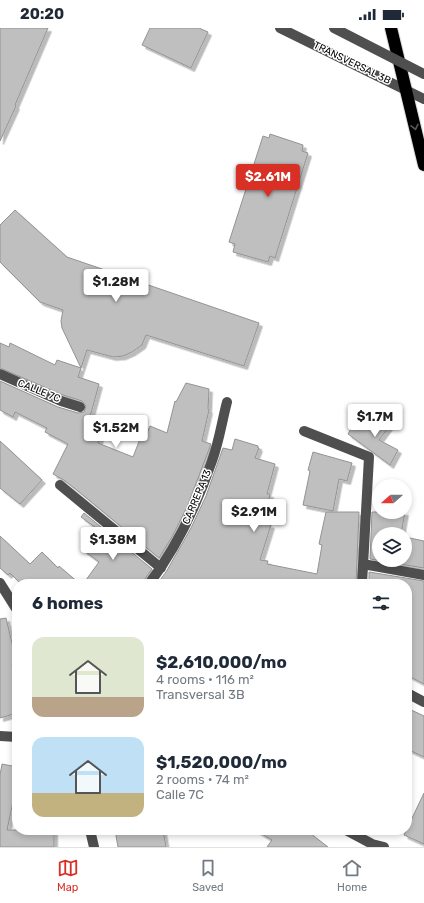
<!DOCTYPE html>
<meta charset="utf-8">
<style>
:root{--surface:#fff;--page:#f6f6f7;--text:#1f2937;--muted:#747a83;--line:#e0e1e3;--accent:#d93025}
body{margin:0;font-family:Rubik,sans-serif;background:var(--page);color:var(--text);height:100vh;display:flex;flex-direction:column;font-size:15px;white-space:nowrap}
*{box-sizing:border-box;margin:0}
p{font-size:13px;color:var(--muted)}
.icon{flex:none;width:22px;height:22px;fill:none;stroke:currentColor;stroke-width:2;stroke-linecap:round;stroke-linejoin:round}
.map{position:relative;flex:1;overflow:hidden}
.details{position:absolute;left:12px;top:551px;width:400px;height:256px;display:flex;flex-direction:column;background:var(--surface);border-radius:16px;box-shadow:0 2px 6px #0003}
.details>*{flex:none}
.needle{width:26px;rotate:249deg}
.fabs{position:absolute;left:372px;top:451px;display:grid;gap:8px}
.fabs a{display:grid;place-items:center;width:40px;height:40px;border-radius:50%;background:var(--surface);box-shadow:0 2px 6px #0003;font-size:20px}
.price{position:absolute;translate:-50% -34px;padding:0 9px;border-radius:4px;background:#fff;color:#222;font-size:13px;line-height:26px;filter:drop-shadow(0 1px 2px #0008)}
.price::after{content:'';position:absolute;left:50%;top:24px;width:12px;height:9px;margin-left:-6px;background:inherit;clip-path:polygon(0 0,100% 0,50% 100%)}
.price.current{background:var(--accent);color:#fff}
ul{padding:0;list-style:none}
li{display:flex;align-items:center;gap:12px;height:100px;padding:0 20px}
li span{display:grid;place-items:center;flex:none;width:112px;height:80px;border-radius:12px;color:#555}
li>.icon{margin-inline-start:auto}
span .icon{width:48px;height:48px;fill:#fffc;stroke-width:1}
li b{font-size:17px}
h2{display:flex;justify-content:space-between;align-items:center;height:48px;padding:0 20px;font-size:17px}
.status{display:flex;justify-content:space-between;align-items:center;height:28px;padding:0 20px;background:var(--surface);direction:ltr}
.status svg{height:11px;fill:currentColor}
.tab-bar{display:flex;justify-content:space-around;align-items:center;height:56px;border-top:1px solid var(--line);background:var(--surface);font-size:11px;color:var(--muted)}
.tab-bar a{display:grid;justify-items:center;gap:2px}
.tab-bar .current{color:var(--accent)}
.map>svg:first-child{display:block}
.building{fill:#bfbfbf;stroke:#939393;filter:url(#shadow)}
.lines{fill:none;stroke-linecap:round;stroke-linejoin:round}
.highway-casing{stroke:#dbdbdb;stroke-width:14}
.minor{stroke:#4f4f4f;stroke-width:10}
.highway{stroke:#000;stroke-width:12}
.minor-bridge{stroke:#4f4f4f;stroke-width:10}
.oneway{stroke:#595959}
.labels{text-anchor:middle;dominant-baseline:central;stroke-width:3;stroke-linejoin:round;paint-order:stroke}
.street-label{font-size:10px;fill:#000;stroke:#fff}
</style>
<div class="status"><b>20:20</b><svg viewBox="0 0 49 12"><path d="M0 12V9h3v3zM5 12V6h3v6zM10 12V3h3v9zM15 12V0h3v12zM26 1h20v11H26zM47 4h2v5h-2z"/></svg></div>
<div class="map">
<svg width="424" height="819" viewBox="0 0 424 819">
<defs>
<filter id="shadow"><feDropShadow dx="3.5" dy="3.5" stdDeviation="0" flood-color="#0004"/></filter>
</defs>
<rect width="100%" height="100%" fill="#fff"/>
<path class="building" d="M0,0H48L15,77L16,78L0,113Z
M150,0H199L208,4L191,40L142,17Z
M270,106L303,117L302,123L308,125L275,230L270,228L268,234L233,224L235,216L229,214L263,108L269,110Z
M15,182L67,229L259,295L244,338L146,307L142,317L132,324L123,328L113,329L87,322L81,340L62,300L61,293L63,282L40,274L0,234V197Z
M0,315L9,319L10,315L55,337L57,332L81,340L78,349L99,356L90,389L105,395L98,415L133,429L140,411L144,412L150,398L167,405L175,373L176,374L186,355L209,361L208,381L209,382L202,413L211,416L208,424L187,479L172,509L159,530L78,463L64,452L53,446L68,416L45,404L47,400L15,384L13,389L0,382V353L58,379L78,385L84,384L86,378L82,373L63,367L0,340Z
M373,384L390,397L379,412L398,422L390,437L348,406L352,399L359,402Z
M235,411L258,418V420H259L255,430L275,436L267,466H270L264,495L271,497L260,532L268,533L267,536L317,546L322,517L319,516L326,484H359L356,556H157L166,544L191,500L206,468L223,420L232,422Z
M0,413L42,452L20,476L0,460Z
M313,424L352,435L347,453L339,451L333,483L303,477L310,443L308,442Z
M372,484H405L401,506H379V532H405V509L424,513V540L370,531Z
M84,485L152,541L144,552L143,556H83L99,534L83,522L99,502L81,489Z
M0,508L30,536L42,524L58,540L59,538L80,556H21L10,545L8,547L0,540Z
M369,544L424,553V656L407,647V556H369Z
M6,590L17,636L12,637L17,654V685L0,690V591Z
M407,680L424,688V729L407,721Z
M2,736L17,739V755L7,802H54V819H0V747Z
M424,765V816L404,807Z
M115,802H163L166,819H118Z
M255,802H306L328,819H267L272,812Z"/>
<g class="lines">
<g class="highway-casing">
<path id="highway" d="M391,0L424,137"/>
</g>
<path class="minor" d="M280,0L424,71
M0,346L61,373L80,379
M304,403L369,429L362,556
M60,457L161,540
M363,536L424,547
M0,555L17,582
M149,556C177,519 197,477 212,433C219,414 222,393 227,374
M407,665L424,674
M0,708L17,709
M90,802L94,819
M346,802L372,816L384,819"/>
<use href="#highway" class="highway"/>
<path class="minor-bridge" d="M334,0L424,46"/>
</g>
<defs><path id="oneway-chevron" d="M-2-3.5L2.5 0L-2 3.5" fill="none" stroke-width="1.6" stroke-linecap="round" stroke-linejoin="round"/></defs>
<use class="oneway" href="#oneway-chevron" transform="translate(415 99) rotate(77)"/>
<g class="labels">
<g class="street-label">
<text transform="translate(352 35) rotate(26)">TRANSVERSAL 3B</text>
<text transform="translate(39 363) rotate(22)">CALLE 7C</text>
<text transform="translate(197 469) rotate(-67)">CARRERA 13</text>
</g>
</g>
</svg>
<div class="fabs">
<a><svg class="needle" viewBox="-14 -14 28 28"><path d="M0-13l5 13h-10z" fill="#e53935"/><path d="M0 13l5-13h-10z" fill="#747a83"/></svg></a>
<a><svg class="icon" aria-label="layers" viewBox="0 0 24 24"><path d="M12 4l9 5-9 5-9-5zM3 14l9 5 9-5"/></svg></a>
</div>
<b class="price current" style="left:268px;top:170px">$2.61M</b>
<b class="price" style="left:116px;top:275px">$1.28M</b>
<b class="price" style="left:375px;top:410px">$1.7M</b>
<b class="price" style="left:116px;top:421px">$1.52M</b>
<b class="price" style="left:254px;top:505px">$2.91M</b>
<b class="price" style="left:113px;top:533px">$1.38M</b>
<section class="details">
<h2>6 homes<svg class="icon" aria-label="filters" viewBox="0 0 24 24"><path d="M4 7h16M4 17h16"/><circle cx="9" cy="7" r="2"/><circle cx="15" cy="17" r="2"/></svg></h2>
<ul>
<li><span style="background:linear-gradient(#dfe7d0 75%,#b9a48a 0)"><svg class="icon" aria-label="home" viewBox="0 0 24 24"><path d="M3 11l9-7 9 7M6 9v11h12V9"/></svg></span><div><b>$2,610,000/mo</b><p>4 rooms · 116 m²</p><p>Transversal 3B</p></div></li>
<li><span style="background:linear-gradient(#bfe0f5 70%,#c2b280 0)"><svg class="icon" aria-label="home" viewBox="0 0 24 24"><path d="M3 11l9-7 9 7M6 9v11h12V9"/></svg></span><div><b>$1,520,000/mo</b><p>2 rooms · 74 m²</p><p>Calle 7C</p></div></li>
</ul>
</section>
</div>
<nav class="tab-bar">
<a class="current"><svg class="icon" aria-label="map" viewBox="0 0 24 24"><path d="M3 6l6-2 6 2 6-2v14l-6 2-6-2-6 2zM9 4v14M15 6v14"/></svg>Map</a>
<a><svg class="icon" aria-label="saved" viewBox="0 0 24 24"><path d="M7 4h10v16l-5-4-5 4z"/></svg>Saved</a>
<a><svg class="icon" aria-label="home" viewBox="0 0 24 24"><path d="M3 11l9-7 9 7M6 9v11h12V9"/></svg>Home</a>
</nav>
